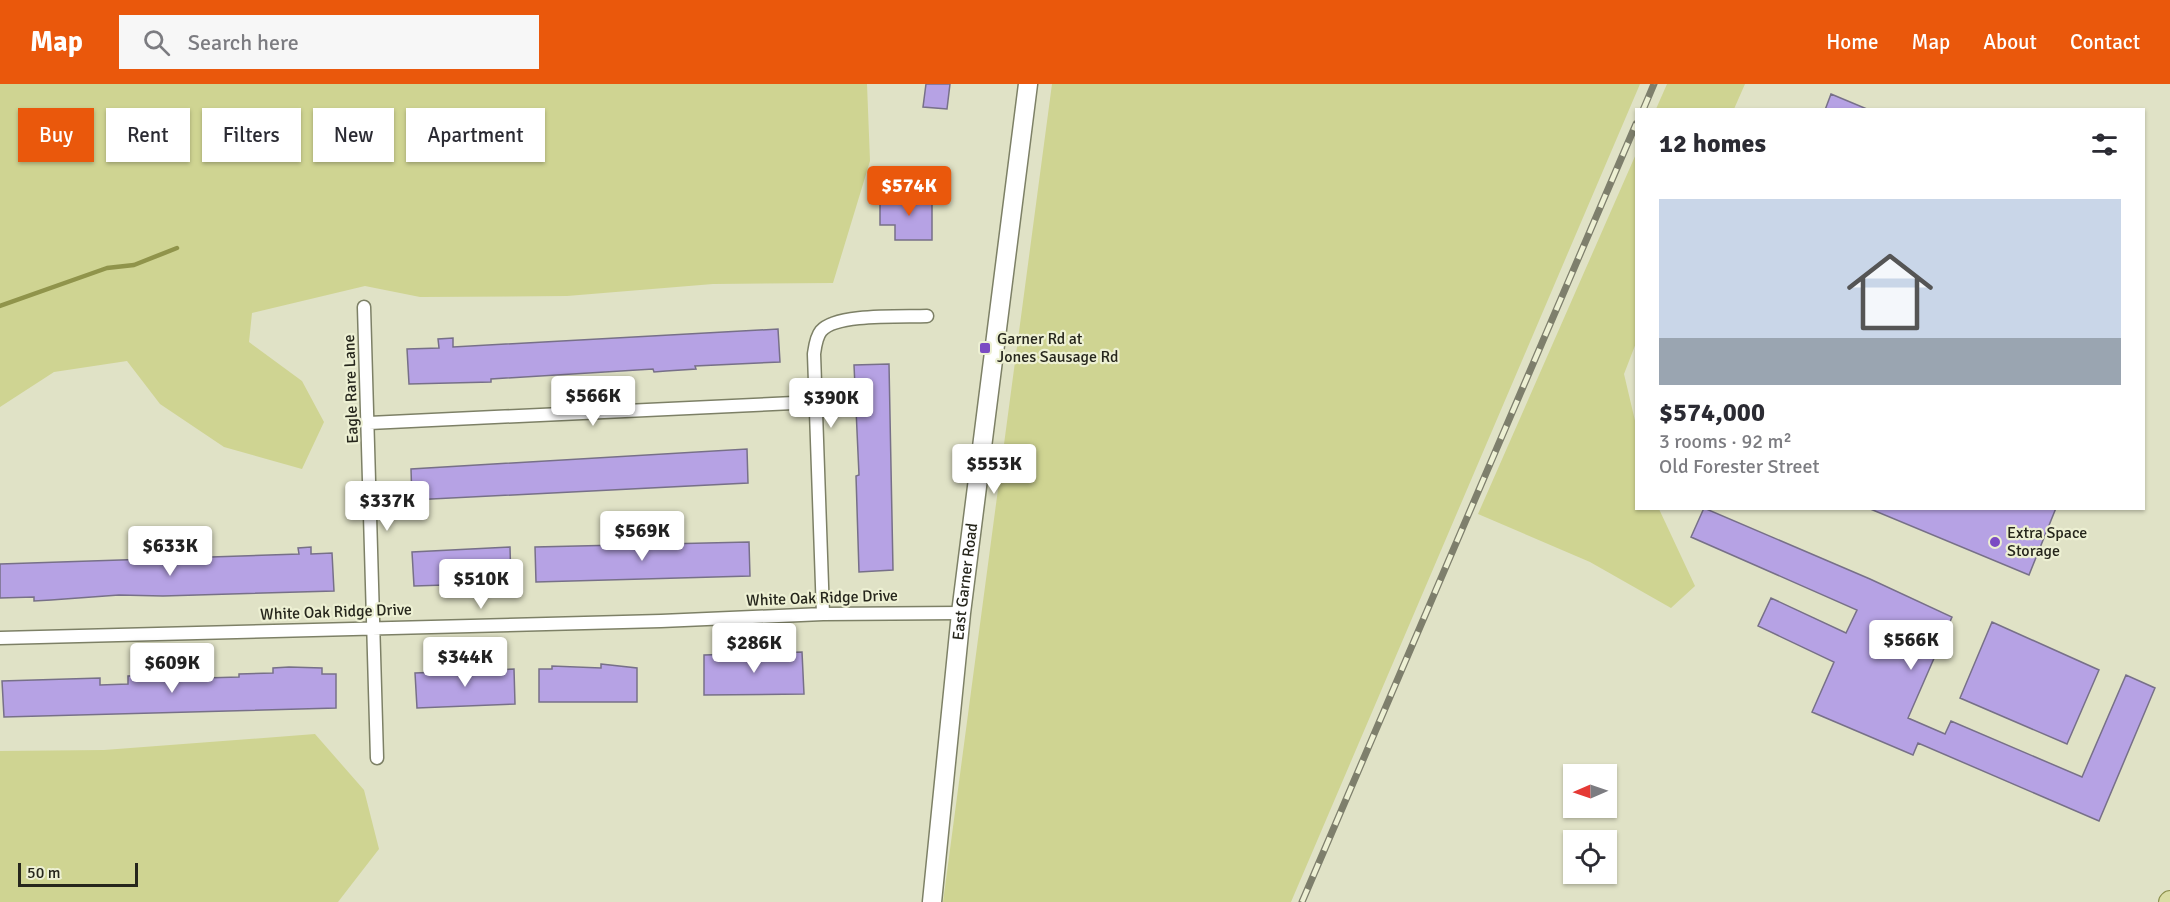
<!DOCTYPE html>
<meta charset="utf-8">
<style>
:root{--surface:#fff;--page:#f7f7f7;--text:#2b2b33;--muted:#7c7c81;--accent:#ea580c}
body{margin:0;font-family:Signika,sans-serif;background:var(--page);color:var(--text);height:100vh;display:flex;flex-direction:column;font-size:22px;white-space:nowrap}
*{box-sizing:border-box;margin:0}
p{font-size:20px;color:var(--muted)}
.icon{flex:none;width:33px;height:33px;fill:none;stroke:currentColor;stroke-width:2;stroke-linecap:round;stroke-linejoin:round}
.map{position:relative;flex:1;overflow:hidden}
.sheet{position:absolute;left:1635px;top:24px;width:510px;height:402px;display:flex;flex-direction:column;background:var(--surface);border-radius:0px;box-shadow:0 2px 4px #0004}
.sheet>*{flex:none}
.banner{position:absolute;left:18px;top:24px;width:570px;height:54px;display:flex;gap:12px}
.needle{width:39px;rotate:268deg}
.buttons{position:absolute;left:1563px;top:680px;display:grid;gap:12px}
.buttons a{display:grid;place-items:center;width:54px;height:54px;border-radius:0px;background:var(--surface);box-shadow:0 2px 4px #0004;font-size:30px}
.scale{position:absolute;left:18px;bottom:15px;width:120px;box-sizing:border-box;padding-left:6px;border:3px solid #26261c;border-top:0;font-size:16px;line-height:21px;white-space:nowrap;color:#26261c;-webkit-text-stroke:4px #edf0d3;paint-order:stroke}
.price{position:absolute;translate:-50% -51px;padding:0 14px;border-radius:6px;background:#fff;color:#222;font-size:20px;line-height:39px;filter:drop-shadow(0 2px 3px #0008)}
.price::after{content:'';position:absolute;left:50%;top:36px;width:18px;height:14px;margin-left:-9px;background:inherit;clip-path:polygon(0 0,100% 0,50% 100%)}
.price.on{background:var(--accent);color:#fff}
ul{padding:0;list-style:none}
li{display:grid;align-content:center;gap:12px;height:318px;padding:0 24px}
li span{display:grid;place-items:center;height:186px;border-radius:0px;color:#555}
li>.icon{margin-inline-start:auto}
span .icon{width:108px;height:108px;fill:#fffc;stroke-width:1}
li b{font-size:26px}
h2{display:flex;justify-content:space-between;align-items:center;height:72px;padding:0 24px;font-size:26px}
.tag{padding:0 21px;border-radius:0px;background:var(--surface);box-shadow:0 2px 4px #0004;font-size:21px;line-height:54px}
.tag.on{background:var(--accent);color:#fff}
header{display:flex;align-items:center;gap:36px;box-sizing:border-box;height:84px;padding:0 30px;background:var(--accent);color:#fff}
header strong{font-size:28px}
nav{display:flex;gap:33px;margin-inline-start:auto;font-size:21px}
.search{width:420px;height:54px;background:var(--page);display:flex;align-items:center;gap:15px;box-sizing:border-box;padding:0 21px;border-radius:0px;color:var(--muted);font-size:22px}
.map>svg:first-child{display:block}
.green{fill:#cfd492}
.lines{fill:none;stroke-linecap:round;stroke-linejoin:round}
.stream{stroke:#90944b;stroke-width:4.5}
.building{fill:#b6a2e4;stroke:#777088;stroke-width:1.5}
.street-casing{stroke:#7d8066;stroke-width:15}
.secondary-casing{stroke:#7d8066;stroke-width:21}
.primary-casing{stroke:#8b8f4b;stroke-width:22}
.street{stroke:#fff;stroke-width:12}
.secondary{stroke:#fff;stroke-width:18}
.primary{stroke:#dadda3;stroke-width:20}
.rail-casing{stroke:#7e7f6c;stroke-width:7}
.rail{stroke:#edf0d3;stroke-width:4.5;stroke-dasharray:14;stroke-linecap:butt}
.poi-dot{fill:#7b4bc3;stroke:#edf0d3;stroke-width:2}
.labels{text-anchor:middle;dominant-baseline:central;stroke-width:4.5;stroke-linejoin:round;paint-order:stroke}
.poi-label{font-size:16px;fill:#26261c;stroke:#edf0d3;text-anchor:start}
.street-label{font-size:16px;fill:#26261c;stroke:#edf0d3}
</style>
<header>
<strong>Map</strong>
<div class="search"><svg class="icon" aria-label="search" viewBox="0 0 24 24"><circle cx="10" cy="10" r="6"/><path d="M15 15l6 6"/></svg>Search here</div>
<nav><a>Home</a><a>Map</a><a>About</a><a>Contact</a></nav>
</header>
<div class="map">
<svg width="2170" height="818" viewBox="0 0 2170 818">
<rect width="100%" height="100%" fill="#e0e2c6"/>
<path class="green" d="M0,0H867L870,77L833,199L713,200L567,212L420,213L365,202L252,229L249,258L302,297L324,338L302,385L224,363L160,320L127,277L54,288L0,323Z
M1052,0H1640L1291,818H943Z
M1667,0H1745L1734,25H1656Z
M1636,70V259L1624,290L1636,341V424L1659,425L1695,502L1671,524L1590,478L1478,430Z
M315,650L364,706L379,765L338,818H0V667L104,666Z"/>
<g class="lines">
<path class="stream" d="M0,222L107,184L134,181L177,164"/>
</g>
<path class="building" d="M926,0H950L947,25L923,23Z
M1831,10L1867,25V26H1825Z
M905,110H932V156H895V141H880V117H905Z
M778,245L780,278L695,282L696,285L666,287L654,288L653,285L491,295V298L409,300L407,265L439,264L438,255L453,254V263Z
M889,280L893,486L859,488L856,392L859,391L854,281Z
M747,365L748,399L412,416L411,385Z
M1704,424L1870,495L1952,533L1908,634L1945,650L1951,637L2082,693L2126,591L2155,604L2099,737L1918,659L1913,671L1812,628L1834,578L1758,542L1771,514L1846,549L1857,526L1691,453Z
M1868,424H2056L2029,491Z
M749,458L750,492L536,498L535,463Z
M311,463V470L332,469L334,507L163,512L119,511L51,516L34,517V513L0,514V480L299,470L298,464Z
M510,463L511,499L414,502L412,468Z
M1992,538L2099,586L2067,660L1960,614Z
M802,568L804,610L704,611V571Z
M601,580L637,584V618H539V585H552V582L601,584Z
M289,583L322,584V590H336V624L4,633L2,597L100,594V601L128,600V592L204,590V594L239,593V590L273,589V584Z
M514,585L515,620L417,624L415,589Z"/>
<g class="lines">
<g class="street-casing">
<path id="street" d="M364,223L377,674
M369,339L815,318
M823,530L814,270C815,263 816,253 821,247C836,229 903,233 927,232
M0,554L661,537L823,530L961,529"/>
</g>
<g class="secondary-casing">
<g id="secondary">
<path id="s1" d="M932,818L961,529L1028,0"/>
</g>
</g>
<g class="primary-casing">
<path id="primary" d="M2169,818L2170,817"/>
</g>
<use href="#street" class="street"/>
<use href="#secondary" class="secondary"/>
<use href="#primary" class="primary"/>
<g class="rail-casing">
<path id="rail" d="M1643,26L1654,0
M1302,818L1636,40"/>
</g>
<use href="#rail" class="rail"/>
</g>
<g class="poi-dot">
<rect x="979" y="258" width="12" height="12" rx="3"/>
<circle cx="1995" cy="458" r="6"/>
</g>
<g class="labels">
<g class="poi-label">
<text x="997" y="255">Garner Rd at<tspan x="997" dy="18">Jones Sausage Rd</tspan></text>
<text x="2007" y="449">Extra Space<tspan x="2007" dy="18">Storage</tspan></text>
</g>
<g class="street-label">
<text transform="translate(351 305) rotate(-92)">Eagle Rare Lane</text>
<text stroke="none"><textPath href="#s1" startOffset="322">East Garner Road</textPath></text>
<text transform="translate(822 514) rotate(-2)">White Oak Ridge Drive</text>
<text transform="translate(336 528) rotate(-2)">White Oak Ridge Drive</text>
</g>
</g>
</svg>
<div class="buttons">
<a><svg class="needle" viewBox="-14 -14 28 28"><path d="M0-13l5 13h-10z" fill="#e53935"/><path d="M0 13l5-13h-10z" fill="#7c7c81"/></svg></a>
<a><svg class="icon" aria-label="locate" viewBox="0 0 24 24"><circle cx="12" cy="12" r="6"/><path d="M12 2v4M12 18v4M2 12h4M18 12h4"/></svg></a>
</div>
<div class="scale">50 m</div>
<b class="price on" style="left:909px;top:133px">$574K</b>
<b class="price" style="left:593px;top:343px">$566K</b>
<b class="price" style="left:831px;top:345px">$390K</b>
<b class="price" style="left:994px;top:411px">$553K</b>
<b class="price" style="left:387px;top:448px">$337K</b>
<b class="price" style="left:642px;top:478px">$569K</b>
<b class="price" style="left:170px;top:493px">$633K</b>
<b class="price" style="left:481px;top:526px">$510K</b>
<b class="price" style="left:1911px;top:587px">$566K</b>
<b class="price" style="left:754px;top:590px">$286K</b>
<b class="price" style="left:465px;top:604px">$344K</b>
<b class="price" style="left:172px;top:610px">$609K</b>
<div class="banner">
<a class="tag on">Buy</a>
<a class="tag">Rent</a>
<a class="tag">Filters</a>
<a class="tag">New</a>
<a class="tag">Apartment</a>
</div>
<section class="sheet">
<h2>12 homes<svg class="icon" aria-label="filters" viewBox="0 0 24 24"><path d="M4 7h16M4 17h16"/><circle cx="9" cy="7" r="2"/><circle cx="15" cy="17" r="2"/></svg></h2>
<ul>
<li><span style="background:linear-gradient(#c9d6e8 75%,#9aa5b1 0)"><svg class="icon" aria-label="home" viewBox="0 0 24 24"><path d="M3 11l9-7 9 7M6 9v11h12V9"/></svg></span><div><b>$574,000</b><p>3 rooms · 92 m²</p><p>Old Forester Street</p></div></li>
</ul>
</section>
</div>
